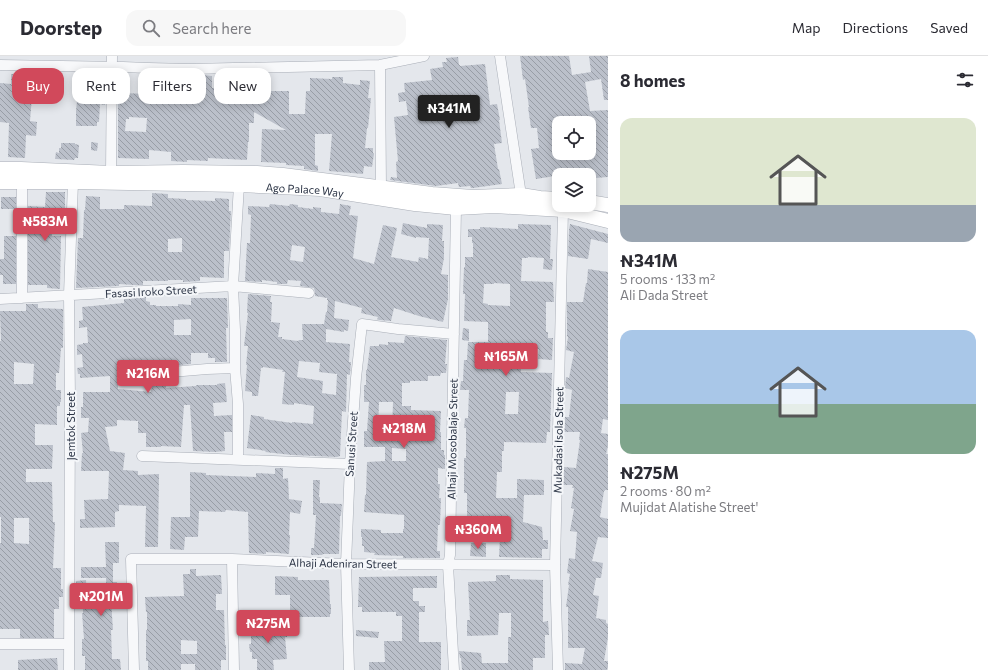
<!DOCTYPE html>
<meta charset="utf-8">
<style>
:root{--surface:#fff;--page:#f7f7f7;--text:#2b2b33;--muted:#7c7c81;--line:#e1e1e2;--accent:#d1495b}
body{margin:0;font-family:Commissioner,sans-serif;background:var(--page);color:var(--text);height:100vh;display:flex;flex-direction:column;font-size:15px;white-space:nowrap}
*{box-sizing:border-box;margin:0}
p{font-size:13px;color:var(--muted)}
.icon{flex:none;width:22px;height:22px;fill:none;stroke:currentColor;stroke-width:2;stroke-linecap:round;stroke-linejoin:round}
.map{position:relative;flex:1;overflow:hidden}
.drawer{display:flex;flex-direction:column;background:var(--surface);width:380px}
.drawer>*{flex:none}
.guide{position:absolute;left:12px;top:12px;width:380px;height:36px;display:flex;gap:8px}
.controls{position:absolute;left:552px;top:60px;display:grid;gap:8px}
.controls a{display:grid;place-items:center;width:44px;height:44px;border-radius:8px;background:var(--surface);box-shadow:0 2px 10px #0003;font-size:20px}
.price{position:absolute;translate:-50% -34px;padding:0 9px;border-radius:4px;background:var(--accent);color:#fff;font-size:13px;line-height:26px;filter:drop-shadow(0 1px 2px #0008)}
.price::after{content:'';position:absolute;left:50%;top:24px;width:12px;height:9px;margin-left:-6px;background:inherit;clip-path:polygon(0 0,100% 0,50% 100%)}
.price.selected{background:#222;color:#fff}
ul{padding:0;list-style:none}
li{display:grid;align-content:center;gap:8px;height:212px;padding:0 12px}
li span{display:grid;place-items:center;height:124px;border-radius:12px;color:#555}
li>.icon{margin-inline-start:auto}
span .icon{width:72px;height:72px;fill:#fffc;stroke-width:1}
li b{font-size:17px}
h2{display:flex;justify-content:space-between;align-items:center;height:48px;padding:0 12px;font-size:17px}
.tag{padding:0 14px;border-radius:12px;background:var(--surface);box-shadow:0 2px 10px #0003;font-size:14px;line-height:36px}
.tag.selected{background:var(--accent);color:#fff}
header{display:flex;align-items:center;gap:24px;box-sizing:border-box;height:56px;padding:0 20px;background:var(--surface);border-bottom:1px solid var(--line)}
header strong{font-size:19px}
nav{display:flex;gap:22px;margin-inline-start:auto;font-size:14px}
.search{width:280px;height:36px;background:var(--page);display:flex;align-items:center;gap:10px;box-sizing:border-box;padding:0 14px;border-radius:12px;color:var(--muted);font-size:15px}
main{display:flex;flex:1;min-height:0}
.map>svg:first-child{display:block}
.building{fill:url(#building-back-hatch);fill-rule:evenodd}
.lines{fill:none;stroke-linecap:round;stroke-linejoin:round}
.minor-casing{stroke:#a9aeb7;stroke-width:11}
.secondary-casing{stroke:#a9aeb7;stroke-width:15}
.minor{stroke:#f7f8fa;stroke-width:10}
.secondary{stroke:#fff;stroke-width:14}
.labels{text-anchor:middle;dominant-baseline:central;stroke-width:4;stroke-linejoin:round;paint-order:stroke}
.street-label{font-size:11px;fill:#2b3445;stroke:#f4f6f9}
</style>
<header>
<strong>Doorstep</strong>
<div class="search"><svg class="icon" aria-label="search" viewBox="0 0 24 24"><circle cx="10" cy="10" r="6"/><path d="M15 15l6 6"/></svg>Search here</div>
<nav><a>Map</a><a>Directions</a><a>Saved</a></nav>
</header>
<main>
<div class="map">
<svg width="608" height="614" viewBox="0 0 608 614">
<defs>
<pattern id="building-back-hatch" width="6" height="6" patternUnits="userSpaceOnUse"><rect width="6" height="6" fill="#bbc0ca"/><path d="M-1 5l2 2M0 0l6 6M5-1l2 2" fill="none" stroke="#989da6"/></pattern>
</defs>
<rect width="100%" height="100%" fill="#e4e7ec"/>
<path class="building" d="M520,0H569L572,19L591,16L589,0H608V44H604L601,23L585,26L590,55L608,54V121L595,122L593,114L536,123L531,93L539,92L537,72H531L528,51H529L525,23L523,24ZM589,64V97H559V67H569Z
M458,1L459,9H460V10L485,8L490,49L497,48L500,64H499L502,87L494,88L498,113H499L502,128L473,132H471L470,130L459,131L458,127L436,130L390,124L391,121L397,122L396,106L398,105L394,61L408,59L406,45L399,46L398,37L405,36L404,27L432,24L430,13L443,11L442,6H447L446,2Z
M79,17L90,18V19L96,20V21H105L104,34H105V49L100,48L99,66H97V70H76V55L78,35L73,34L75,20H79Z
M11,18L33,19L32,28H33L30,65L37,66L36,80L26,79L25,102L8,101L9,67L0,66V27L11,28Z
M203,19L212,20V32L237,33V31H243L244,22H253L261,23V35H289V58H305L306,35H310V22L332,23V21H343V27L360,29V24L370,25L368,42H371L368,72H367L365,92H373V97L374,98L372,111L364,110L363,118L329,115L332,78H315V109L318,110V115L304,113V110L286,109V107L261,106L262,73L286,74L254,56V67H249V86H248L247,104L208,102V105L187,104V106L171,105V96L149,94V103L118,102V35H122V37L149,38V37H155L156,24L160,25V21L173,22V37L198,38V28H203ZM129,61L147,62L146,76L125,75L126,63H129Z
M91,86L98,87L97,95L91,94Z
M61,87H75V88L79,89L78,102H75L74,104L55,103L56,96L59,97V92H61Z
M46,136H65V162H52V180H61L60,233L47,232V229H28V150L45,151Z
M152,137L168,138V142L186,143V144L215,145V142L229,143V155H231L229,195H224V222L200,221V225L183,226V224H168V225H143V229H134L119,228V230L76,232L78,182H83L84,154H85L86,140L100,141V153H124V149L152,150ZM182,182V196H168V183Z
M1,141H16V153H1Z
M270,148L289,150L290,148L298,149V151L313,153V151L321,152V156L339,158L340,148L351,150L349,159L358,160L353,202L374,208L383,169L397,172L391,201L418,206L419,201L428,203L429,182L416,181V182L401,178L403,167L427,172V168L443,169L442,185H444V202L441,218L448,219V243L443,266L419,260L394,252L391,265L379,264L377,263L378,261L361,257L362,252L335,245L334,262L349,264L348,275L344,274V276L326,273V286L350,288L349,306H351L350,319L347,318L346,356L342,355L340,400L337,401L292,399L265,396L266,395L247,392L251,359L264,361V363L292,367V366L313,368L314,350L294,347V349L282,348L285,316H282L283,314L263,311V312H261L258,340H252V336L245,335L247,309H246L248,290H244L248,257H247L248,238L271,240L270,246H272L271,266L280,267L278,281H282V283L298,285L299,284H303L302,268H324L326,256H327L328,244H327V242L315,240V237L314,232L300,230L301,225L288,224L287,228H277V226L262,224V226L245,225L247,187H250L251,159L248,158V150L269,151ZM292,189L305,191L303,206L290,204ZM299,305L320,307L319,316L337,318L336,339L322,337L323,325L297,321Z
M518,168L551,169L550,203H553L552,214L543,213L544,202L528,201V202H522L521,225L553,226L554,246H546V276H548V282H553L552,304L538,303L539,293H521V316L552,317L550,376H547L546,387L504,386V395H502V416H497L496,442H517V423L544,424V439H524L523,466L542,471L543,484H548V493H542V502L499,501L500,481L488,480L489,466L467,465V437H464V402H466V372H464L465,362H468L469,334H460L461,325H463L464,304H467L468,286H488V266L464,265L465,238H463L464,211H465V201H473V187H472V181H468V173H480V171L518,173ZM494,227L510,228V250L488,249V248L483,247L484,228H494ZM506,336H519L518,358H505Z
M570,168L608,178V187L591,183L588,203L568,200L569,174Z
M4,180H16V228H3V219H0V203H4Z
M588,213L608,216V364L603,363L601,377L608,378V390L606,398H608V434H605V435H604L600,461L608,463V482L598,481L592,505L603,507L601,522H596L593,539L599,540L596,562L606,564V567L608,568V581L604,605H608V611L607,614H565V607L582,608L585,592H568V551H566L569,529H568L570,518L567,517L569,502L575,503L577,476L570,475L574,453L571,452L574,432H572L573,429H563L564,411L576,412L580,384H579L580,376H564L565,361H569L572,334L565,332L566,321L569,322L574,296L566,294L568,281L567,280V246H583L586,227H587Z
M146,241V245L150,246V249H156V250H178V248L191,249V242H227L228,272H226L227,306H215V302H208V297H191V308L122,314L119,315L117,318V321L118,324V333L151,336L152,327H166V332L196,330V329H217V328L225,327L227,346L213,347L214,360L232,359V376H224L225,395L215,396L193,395L190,349H184L181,391L161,390V391H146V377H138V365L117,364V370L105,371L110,395L125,397L123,414L138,415V419L159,418L158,491H145L146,450L119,449V455L115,456V471L80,472V463H85L84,444L108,443L109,415H81L82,397H83L81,377L88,376L89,362H81V351H83V336H110V320L80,322V318H78L77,312L83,311L82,298L77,299V289L83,288V287H88L87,271L79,272V265L83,264L82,251L124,247V243ZM191,263V279H174V264Z
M26,248H38V252L63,253V292H61L59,317H56V334H61V346H60V350H57V369L35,368V389H53L52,413H26V426H52L53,466H55L53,512H61V533H63V541H59V553H54V582H20V573H0V487H1V461H0V285H1L0,255H26ZM14,306L34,308L33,328H14ZM14,462H29V488L14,487Z
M463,272L469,273V285L462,284Z
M405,280L447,284L445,308H447L446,317H441L440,320H428V325H410V327H402V350H411V354L441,355L440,376H441V394H444V399H445V413L438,412V428H440L439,442H441L440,469H438L437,495H440V502H403V500L374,499L375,497L364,496V490H362V481H361V473L381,474V477H403V473H404V459L364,456L365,439H366L367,406L385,405V391H364V375H367L369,346H364V329H366V314H367L370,290H379V288L388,289V286L404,287ZM379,346H393L392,376L378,375ZM392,392L406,393V405H392Z
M275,412H283V423L288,422L289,443L302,445L300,458L290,456L289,479H290L289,498L266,496V498L249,497L248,456L226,454L225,456L199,455L198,481H185L184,494L170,493L171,461H190V416L206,417V419L256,421V417L275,418Z
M313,424H320L319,441H320V447L342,448L341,460H340L339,498H322L323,499H311V492H314L316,459H313Z
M105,486H119V507H113V526H117V542H115V544H111L113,574H111L112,603H120L121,614H85V600H82V583H84L82,557H83V544H107L106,522H81V511H106Z
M471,487H486V501L470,500Z
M190,513H196V520L221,519L222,538H216V554H224L225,589H226V604H221V614H195V608H181V614H148V605H146V574H147V556H146L145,541L184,540L183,518H190ZM181,584L197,585V598H181Z
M496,519H510V523L543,524V566L548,565L549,579H545V602H533V614H462L461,602H460L459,595L481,597L482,607H508V581H511V557H499L498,579L467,580V564H470L468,526L496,525Z
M275,520L298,521V524H329L330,548H331V558H330V561H290V539H275Z
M437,520V532H413V545H419V550H425V556H419V586H441V614H369V606H385L384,585H402V560H396V556H362V551H358L359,521Z
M86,524L87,541L78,542L76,525Z
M251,567H266V568H287V581H285L287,603L273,604L274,614H257V603H252V596H250L249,588H251Z
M356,574L379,576L378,582L356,580Z
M57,602L58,614H18V604Z"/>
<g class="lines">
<g class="minor-casing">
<path id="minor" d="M500,0L521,139
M0,9L123,11L148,12L190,13L380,9L424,0
M380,9L381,132
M111,117L112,0
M22,242V126
M0,243L233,230L309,237
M123,320L207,313L235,312
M142,400L350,408
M238,403V348L235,312V274L233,230L239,129
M232,503L234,614
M0,588H69
M69,614L70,345L69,239L73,126
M134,614L131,503H232L346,508L555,509
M349,614L346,508L350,408L356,322L362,268L398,273L454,278
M454,614L448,509L450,499L456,152
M558,614L555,509L563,154"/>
</g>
<g class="secondary-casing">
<g id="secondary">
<path d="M0,113H21L111,117L183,116L257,117L283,119L432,138L473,141L521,139L540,142L559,143"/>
<path id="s1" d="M0,126H73L239,129L320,133L415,148L456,152L494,150L563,154L608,165"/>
<path d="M589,146L608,149"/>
</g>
</g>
<use href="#minor" class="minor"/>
<use href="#secondary" class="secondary"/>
</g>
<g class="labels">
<g class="street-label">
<text stroke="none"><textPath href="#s1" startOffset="305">Ago Palace Way</textPath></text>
<text transform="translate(151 235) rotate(-3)">Fasasi Iroko Street</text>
<text transform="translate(70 370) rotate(-90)">Jemtok Street</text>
<text transform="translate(452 383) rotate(-89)">Alhaji Mosobalaje Street</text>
<text transform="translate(558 384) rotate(-89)">Mukadasi Isola Street</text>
<text transform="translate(351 388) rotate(-86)">Sanusi Street</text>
<text transform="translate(343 507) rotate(1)">Alhaji Adeniran Street</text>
</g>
</g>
</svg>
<div class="controls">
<a><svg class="icon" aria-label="locate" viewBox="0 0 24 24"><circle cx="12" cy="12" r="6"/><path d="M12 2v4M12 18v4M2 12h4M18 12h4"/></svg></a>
<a><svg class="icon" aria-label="layers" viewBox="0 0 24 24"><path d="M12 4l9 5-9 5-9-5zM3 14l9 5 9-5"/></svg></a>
</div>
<b class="price selected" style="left:449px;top:73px">₦341M</b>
<b class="price" style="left:45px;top:186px">₦583M</b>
<b class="price" style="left:506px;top:321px">₦165M</b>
<b class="price" style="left:148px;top:338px">₦216M</b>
<b class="price" style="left:404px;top:393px">₦218M</b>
<b class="price" style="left:478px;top:494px">₦360M</b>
<b class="price" style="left:101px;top:561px">₦201M</b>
<b class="price" style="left:268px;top:588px">₦275M</b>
<div class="guide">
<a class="tag selected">Buy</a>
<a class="tag">Rent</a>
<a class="tag">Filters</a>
<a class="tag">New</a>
</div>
</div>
<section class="drawer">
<h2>8 homes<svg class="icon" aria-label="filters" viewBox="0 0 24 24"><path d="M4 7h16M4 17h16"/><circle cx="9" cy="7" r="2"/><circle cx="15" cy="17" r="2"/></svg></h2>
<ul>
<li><span style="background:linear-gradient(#dfe7d0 70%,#9aa5b1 0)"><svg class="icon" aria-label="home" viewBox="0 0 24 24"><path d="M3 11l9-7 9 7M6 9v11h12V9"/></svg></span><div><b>₦341M</b><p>5 rooms · 133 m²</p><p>Ali Dada Street</p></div></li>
<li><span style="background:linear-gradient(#a9c7e8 60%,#7fa58c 0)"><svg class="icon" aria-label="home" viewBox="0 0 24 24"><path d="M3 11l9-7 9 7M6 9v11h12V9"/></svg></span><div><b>₦275M</b><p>2 rooms · 80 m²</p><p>Mujidat Alatishe Street'</p></div></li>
</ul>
</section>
</main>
